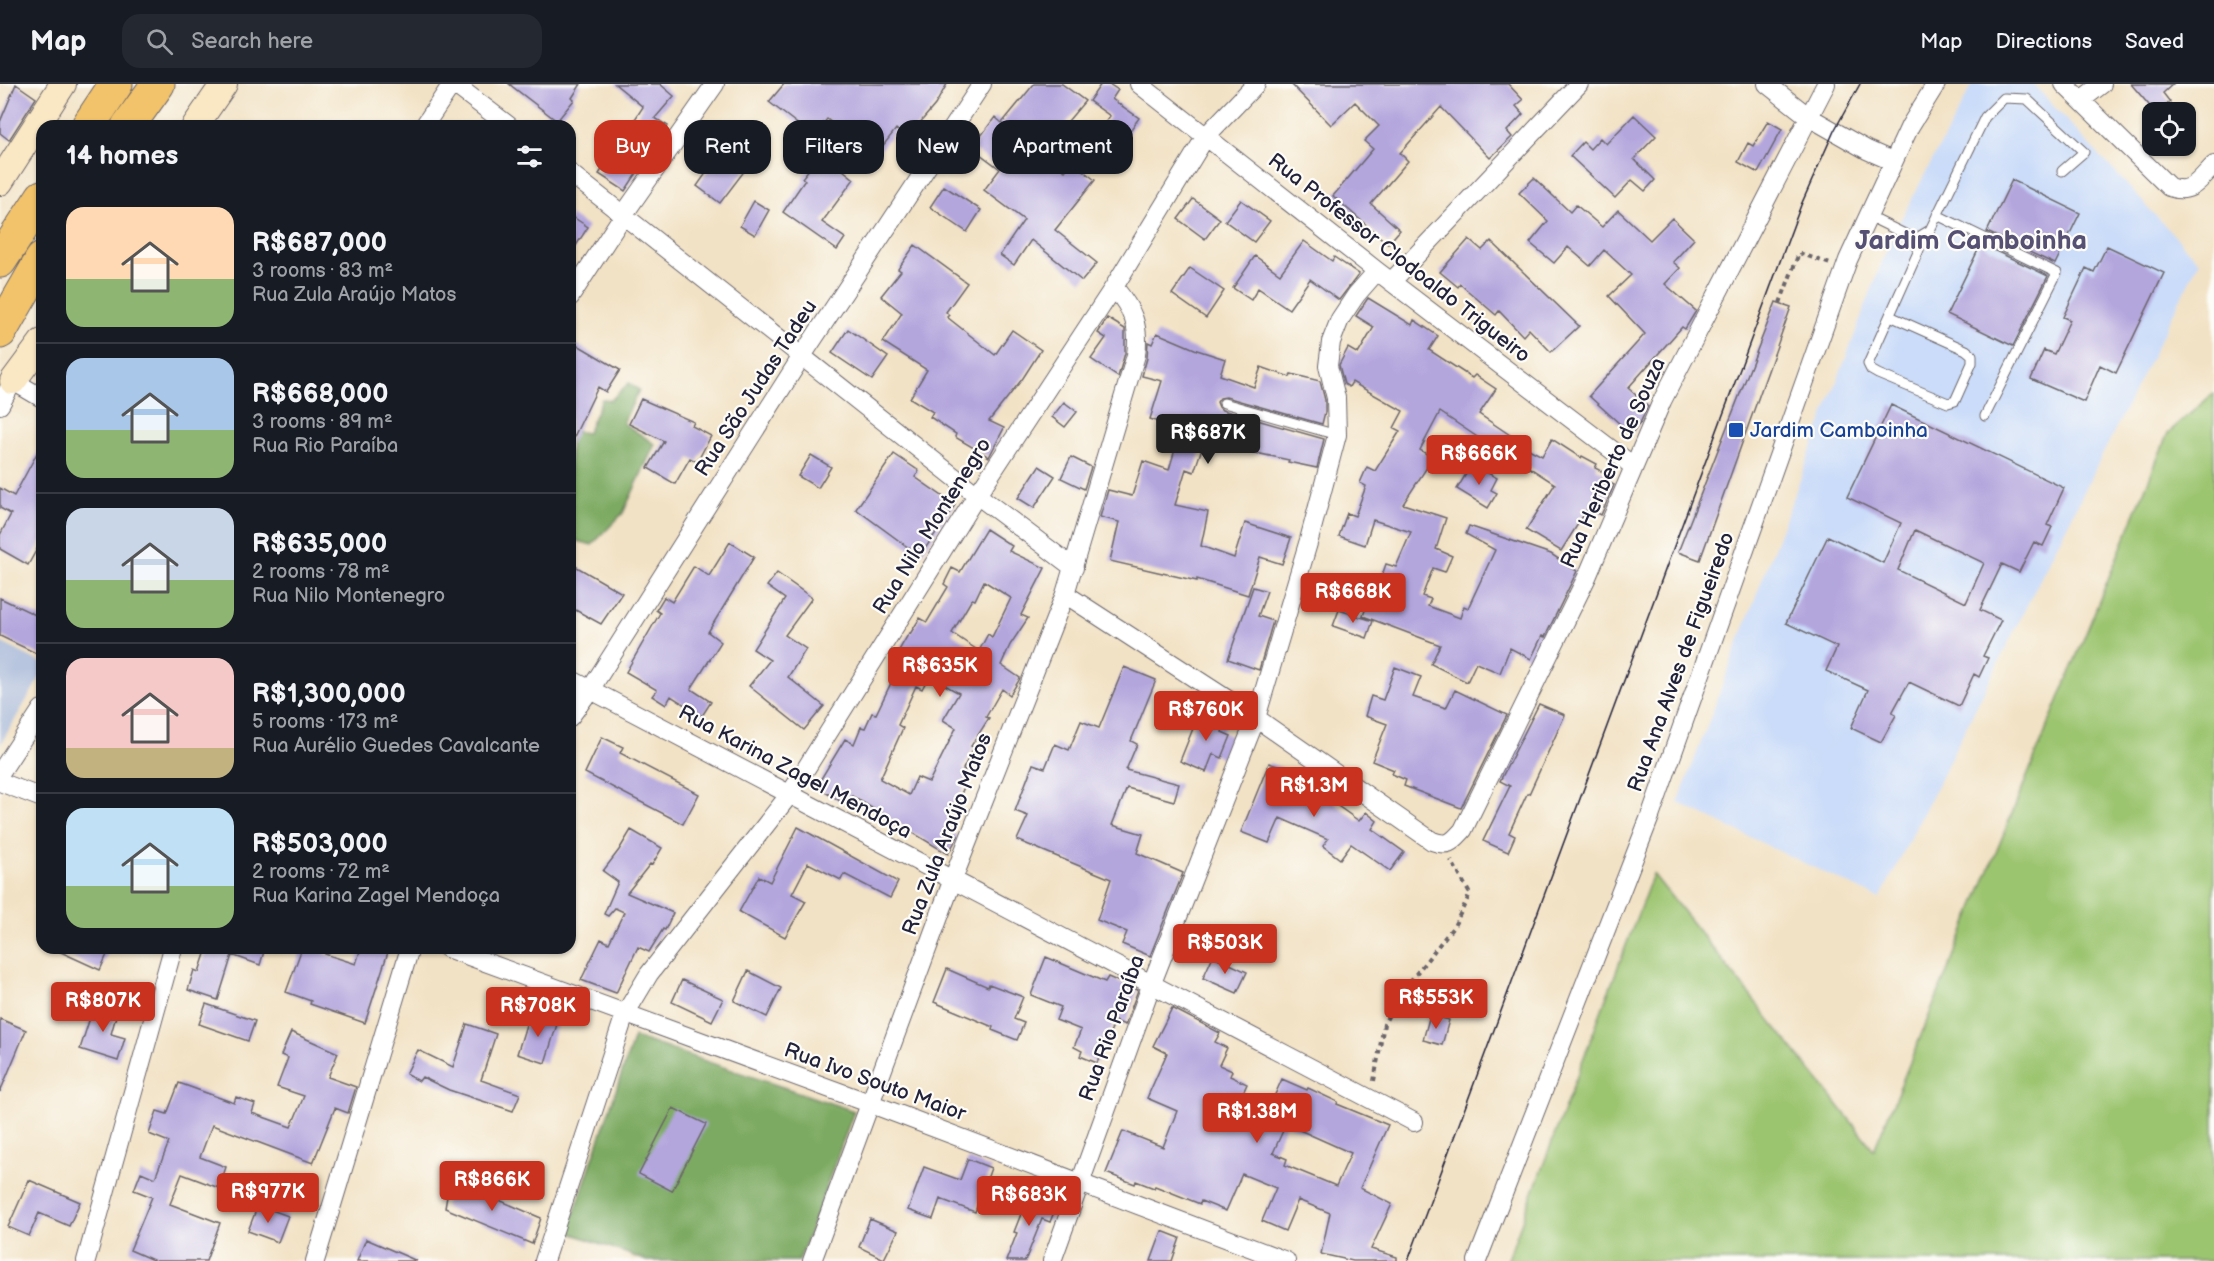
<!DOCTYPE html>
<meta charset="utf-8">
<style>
:root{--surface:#171b24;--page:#242831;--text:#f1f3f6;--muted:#9ea1a6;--line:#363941;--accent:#c8321e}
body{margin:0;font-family:"Balsamiq Sans",sans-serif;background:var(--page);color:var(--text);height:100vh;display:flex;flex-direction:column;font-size:22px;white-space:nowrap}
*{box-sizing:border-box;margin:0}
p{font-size:20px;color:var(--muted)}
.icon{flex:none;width:33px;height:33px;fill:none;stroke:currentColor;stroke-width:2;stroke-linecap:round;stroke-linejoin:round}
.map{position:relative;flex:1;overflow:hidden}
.panel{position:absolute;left:36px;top:36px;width:540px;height:834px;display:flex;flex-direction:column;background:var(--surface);border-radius:18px;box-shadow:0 2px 4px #0004}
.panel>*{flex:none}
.hud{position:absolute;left:594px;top:36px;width:570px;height:54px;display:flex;gap:12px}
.fabs{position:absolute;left:2142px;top:18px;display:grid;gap:12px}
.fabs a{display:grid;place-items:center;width:54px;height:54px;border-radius:12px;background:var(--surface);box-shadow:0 2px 4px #0004;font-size:30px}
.price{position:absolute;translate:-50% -51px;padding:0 14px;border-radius:6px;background:var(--accent);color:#fff;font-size:20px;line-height:39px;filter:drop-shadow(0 2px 3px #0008)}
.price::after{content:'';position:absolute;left:50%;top:36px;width:18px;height:14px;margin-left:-9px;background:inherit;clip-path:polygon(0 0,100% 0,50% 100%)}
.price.current{background:#222;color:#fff}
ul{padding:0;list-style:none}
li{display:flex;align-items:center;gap:18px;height:150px;padding:0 30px}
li+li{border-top:2px solid var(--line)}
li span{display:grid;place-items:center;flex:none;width:168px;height:120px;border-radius:18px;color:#555}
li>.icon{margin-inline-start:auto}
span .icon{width:72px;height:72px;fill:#fffc;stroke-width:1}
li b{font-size:26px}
h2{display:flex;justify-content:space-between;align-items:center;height:72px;padding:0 30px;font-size:26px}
.chip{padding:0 21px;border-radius:18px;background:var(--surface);box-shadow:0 2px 4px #0004;font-size:21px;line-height:54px}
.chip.current{background:var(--accent);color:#fff}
header{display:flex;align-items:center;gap:36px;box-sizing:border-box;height:84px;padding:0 30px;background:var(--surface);border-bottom:2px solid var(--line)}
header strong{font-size:28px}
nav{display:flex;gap:33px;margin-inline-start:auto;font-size:21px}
.search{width:420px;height:54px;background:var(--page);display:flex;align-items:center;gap:15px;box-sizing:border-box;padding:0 21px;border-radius:18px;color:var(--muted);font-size:22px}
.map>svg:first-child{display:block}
.built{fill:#cadcf9}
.industrial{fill:#b7c5de}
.green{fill:#9cc570;stroke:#5f7456;stroke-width:1.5}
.forest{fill:#7daa62;stroke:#50664e;stroke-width:1.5}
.building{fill:#b3a6dd;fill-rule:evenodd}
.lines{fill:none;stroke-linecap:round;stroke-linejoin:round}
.lane-casing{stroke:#6b656b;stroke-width:11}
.street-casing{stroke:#6b656b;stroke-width:20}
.secondary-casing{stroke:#6b656b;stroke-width:28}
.highway-casing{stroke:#6b656b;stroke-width:35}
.path{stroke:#6b656b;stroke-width:4;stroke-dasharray:4.5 4.5;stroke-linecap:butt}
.lane{stroke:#fff;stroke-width:9}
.street{stroke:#fff;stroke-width:18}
.secondary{stroke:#fae7c3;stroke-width:26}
.highway{stroke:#f2c36a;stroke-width:33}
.tram{stroke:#22223b;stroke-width:1.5}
.transit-dot{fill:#1a4fb4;stroke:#fdfcf7;stroke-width:2}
.labels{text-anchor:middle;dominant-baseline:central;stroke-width:4.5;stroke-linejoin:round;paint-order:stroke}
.street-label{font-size:21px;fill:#22223b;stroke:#fdfcf7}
.transit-label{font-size:21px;fill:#164399;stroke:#fdfcf7;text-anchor:start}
.district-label{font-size:27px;font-weight:bold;fill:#555074;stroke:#fdfcf7}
</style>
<header>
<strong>Map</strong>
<div class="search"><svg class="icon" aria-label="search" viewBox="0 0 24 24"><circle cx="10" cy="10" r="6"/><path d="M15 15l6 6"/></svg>Search here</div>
<nav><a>Map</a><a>Directions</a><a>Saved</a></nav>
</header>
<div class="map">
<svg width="2214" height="1177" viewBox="0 0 2214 1177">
<rect width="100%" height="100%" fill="#fdfcf7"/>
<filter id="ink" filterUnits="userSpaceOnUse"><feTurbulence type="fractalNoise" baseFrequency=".0167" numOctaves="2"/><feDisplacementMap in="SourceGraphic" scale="12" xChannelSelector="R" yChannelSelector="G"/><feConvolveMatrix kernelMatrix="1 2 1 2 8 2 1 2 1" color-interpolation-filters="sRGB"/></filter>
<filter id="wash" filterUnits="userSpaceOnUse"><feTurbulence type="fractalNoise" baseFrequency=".008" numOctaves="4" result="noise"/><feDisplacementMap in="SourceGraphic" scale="24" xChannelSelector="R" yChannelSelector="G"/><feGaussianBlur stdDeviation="1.35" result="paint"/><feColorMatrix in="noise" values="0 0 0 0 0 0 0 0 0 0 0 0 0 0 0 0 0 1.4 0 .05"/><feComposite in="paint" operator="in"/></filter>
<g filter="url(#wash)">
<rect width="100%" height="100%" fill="#f2e2c5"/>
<path class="built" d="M1973,0H2033L2199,178L1880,815L1678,719L1891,154Z"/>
<path class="industrial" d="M0,558L42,579V590L0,661Z"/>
<path class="green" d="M2214,309V1177H1507L1653,790L1874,1066L2168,349Z"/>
<path class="forest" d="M629,299L639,306L623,339L655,360L623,429L592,461L570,455V355L574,347L587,349L602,315L611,316Z
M634,953L854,1027L799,1177H647L568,1148Z"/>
<g id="blocks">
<path class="building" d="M16,0L36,14L9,56L0,49V38Z
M509,0H581L572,14L574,16L557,37Z
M615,0H660L674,12L655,34L668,42L625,107L599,90L643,23Z
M784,0H947L935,21L907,54L896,45L875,72L827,35L813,52L769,18Z
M1034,0H1062L1085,17L1041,69L1065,87L1072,78L1095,96L1055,146L1097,179L1082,197L1031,156L1014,181L1000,171L1024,136L984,106L1000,85L972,64L995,33L1002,39Z
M1101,0H1109L1118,6L1112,15L1139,34L1119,62L1098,48L1110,32L1089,17Z
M1291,0H1508L1523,16L1516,22L1523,30L1507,47L1512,53L1490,74L1441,23L1400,69L1408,77L1371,120L1400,146L1388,160L1333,112L1373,65L1364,57L1379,42L1355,18L1331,41Z
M2131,0H2173L2163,9L2170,18L2155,28Z
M1634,31L1656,52L1634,75L1655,96L1645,107L1632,96L1615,114L1570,72L1583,58L1590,65L1600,54L1606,60Z
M1768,37L1782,45L1758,89L1738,78L1748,59L1753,62Z
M718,52L752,77L720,119L697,102L714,78L705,71Z
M822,69L854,95L822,138L845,154L837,166L783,128L805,96L802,94Z
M1534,94L1570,128L1576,121L1602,143L1618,126L1650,156L1672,134L1694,155L1673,178L1680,184L1665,200L1696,227L1685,245L1682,243L1628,304L1648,322L1640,339L1631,350L1589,312L1645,250L1609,212L1631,191L1604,166L1590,182L1568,163L1554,179L1530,159L1548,137L1519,109Z
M2012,96L2080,129L2055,180L1987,148Z
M944,102L981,126L967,148L930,123Z
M1193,115L1220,135L1205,155L1178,135Z
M1241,116L1270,137L1254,158L1225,137Z
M754,117L769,126L755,151L740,142Z
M570,131L588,143L570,171Z
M1469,155L1482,166L1491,157L1579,242L1551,268L1529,245L1523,252L1499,227L1496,231L1460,200L1458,203L1440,188Z
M1304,157L1332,177L1334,173L1359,190L1339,216L1310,195L1289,225L1258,204L1251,216L1233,204L1255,172L1280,190Z
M1981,160L2048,192L2013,262L1947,230Z
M915,161L967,199L946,228L949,231L947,233L995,271L1012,246L1041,266L1023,294L989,337L1004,344L989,373L955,353L956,350L930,333L933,328L910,314L927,286L883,258L902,229L881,212L901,187L898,185Z
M2107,162L2164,189L2116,289L2100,281L2084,318L2031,295L2044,266L2054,270L2070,236L2063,233L2086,184L2094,188Z
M1190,184L1224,207L1206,234L1172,210Z
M1368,214L1412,241L1414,236L1438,252L1429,266L1472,294L1475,291L1496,305L1479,330L1513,353L1519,360L1542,372L1552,355L1581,374L1582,372L1597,380L1595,384L1611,392L1607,398L1614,401L1601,431L1588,424L1561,467L1526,446L1555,400L1527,382L1525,385L1440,328L1420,366L1433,374L1403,420L1446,434L1436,465L1452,472L1445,488L1433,484L1422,512L1431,515L1428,522L1460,534L1464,522L1468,524L1495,466L1466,450L1469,442L1551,470L1577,487L1545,553L1542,552L1531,575L1510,564L1500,589L1476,579L1467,598L1431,580L1440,561L1363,532L1374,501L1379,500L1386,480L1396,483L1411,448L1373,436L1365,461L1339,452L1347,429L1355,432L1366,402L1360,399L1367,383L1375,387L1400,347L1394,344L1403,327L1352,298L1349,303L1344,300L1339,281L1348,264L1358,270L1374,243L1356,232Z
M1776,218L1791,223L1700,476L1678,468Z
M1107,234L1125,245V269L1118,293L1091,275L1106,254L1098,249Z
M848,245L888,273L872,296L832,269Z
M1157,249L1197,266L1225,275L1220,291L1254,303L1261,283L1290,293L1291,290L1320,297L1325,316V328L1322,340L1226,313L1220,314L1217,318L1219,323L1222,326L1324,355L1317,384L1288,378L1289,376L1204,358L1194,388L1186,385L1175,421L1208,428L1201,462L1234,474L1245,439L1291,454L1282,480L1260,473L1248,511L1197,495V497L1110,477L1119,438L1100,433L1108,406L1132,412L1143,377L1169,386L1181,345L1150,335L1162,297L1142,292L1147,274L1148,258L1152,260Z
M576,260L620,286L606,308L598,303L570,361V270Z
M641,315L694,338L692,342L711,352L697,378L690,374L675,400L648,384L664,357L629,340Z
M1064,318L1077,328L1065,343L1052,333Z
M1891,321L2064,404L2047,441L2052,443L2043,462L2034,458L2019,488L2002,480L1980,526L2001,536L1983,572L1988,574L1979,593L1974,590L1959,622L1909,598L1892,629L1896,631L1881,658L1851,644L1868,606L1826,587L1837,563L1786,539L1828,452L1883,479L1901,439L1847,413ZM1915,446L1984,479L1966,519L1898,486Z
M42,360V456L28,481L0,465V451L11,430L0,424V404L14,412Z
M894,370L919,387L915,393L955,421L920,472L856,425Z
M811,371L831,383L818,404L798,392Z
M1071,373L1091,383L1084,405L1061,394Z
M1472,380L1497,394L1491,406L1497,409L1488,424L1457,405Z
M1039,382L1055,392L1034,424L1018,414Z
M986,445L1012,462L1009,467L1045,484L1021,531L1028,534L1010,561L1001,581L1020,594L1018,598L1010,611L1002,605L986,633L989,634L971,662L974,663L963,685L970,689L946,745L958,752L948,770L852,712L847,721L816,703L845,655L854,660L861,643L865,644L872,629L876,630L904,572L898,568L909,549L910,550L920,534L927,538L948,503L944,500L952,484L960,488ZM984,497L1011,514L992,553L988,550L979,567L952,549L972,515L975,516ZM929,592L959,609L943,636L956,644L929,698L917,693L909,711L880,695L903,644L898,641L916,602L922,605Z
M730,458L754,473L708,548L721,558L691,605L711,618L702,632L671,612L666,621L652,612L657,606L626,588L660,529L656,526L664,513L672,518L694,482L709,492Z
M570,479L622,509L601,540L570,523Z
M777,489L812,514L785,551L806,565L788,593L824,622L804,646L749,602L770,576L753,565L785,515L767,502Z
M1253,503L1267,507L1258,532L1273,537L1259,586L1228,575Z
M0,514L42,534V572L0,552Z
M1339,526L1373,537L1367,554L1333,542Z
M1124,583L1156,596L1131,657L1137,660L1126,686L1179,700L1174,717L1127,704L1112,741L1143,750L1137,769L1183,789L1150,872L1122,860L1127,848L1097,836L1111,795L1017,756L1028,732L1015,727L1033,680L1045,684L1055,660L1069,666L1081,637L1099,644Z
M1395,583L1421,593L1413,613L1446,624L1455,606L1507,631L1461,724L1404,702L1406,696L1392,690L1394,686L1372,677L1387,640L1365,632L1371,612L1383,616Z
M1539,620L1565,631L1529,710H1527L1509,749L1515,752L1508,768L1483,757L1510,702L1500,697Z
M1200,627L1226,638L1222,648L1231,652L1222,674L1213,670L1206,688L1180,677Z
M602,653L623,663L620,669L699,710L683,740L585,689Z
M1269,679L1298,690L1295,697L1337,715L1335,720L1359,737L1366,728L1377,737L1372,745L1404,768L1390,787L1351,760L1340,775L1323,762L1328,755L1280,734L1269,759L1241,748Z
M798,743L898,798L890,814L844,790L841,796L808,779L792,810L806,817L785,853L739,828L759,792L770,798Z
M631,746L662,764L652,781L650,780L627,809L673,829L665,846L663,845L649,868L638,863L616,909L581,896L601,855L609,859L624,828L615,824L608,832L604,830L618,798L603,787L619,766Z
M52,864H110L100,886Z
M207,864H265L260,881L232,871L218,916L188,906L194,886L199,888Z
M302,864H327L325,870L356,880L361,864H375L388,868L365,939L310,920L311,917L286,908Z
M1213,872L1247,888L1237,909L1203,894Z
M1046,873L1105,898L1108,893L1138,906L1125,941L1115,937L1097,979L1080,972L1082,967L1074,963L1081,946L1056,936L1061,923L1031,911Z
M947,885L988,903L989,900L1023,913L1014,935L1024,939L1017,956L992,946L993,943L934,918Z
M748,887L781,904L767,933L734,917Z
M682,896L723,915L712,937L672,918Z
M95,918L118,925L111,950L125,954L118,977L80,965Z
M206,920L255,937L248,957L199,940Z
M1172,924L1220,949L1215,958L1227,964L1219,981L1232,987L1230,992L1247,1000L1242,1011L1269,1024L1282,995L1307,1006L1308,1004L1338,1018L1337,1020L1388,1041L1360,1104L1392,1120L1371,1165L1397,1173V1177H1353L1321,1170L1330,1129L1298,1116L1285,1147L1262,1137L1276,1104L1242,1090L1226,1127L1201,1117L1200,1120L1155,1102L1154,1104L1136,1097L1135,1100L1106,1089L1123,1047L1163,1063L1177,1027L1147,1014L1167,969L1153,962ZM1286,1040L1351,1069L1336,1102L1285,1081L1287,1075L1273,1069Z
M530,928L558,937L545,979L517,970Z
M1430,931L1449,936L1442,961L1423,956Z
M0,935L26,946L0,1008Z
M467,940L496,950L481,996L520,1010L513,1027L449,1006L422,993L419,997L406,990L418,966L453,983Z
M291,948L338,969L328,993L356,1003L348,1029L335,1024L313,1079L212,1041L200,1073L226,1083L219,1104L182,1090L170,1120L220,1139L206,1177H155L130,1166L152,1113L134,1106L141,1088L155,1094L169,1058L149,1050L157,1027L167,1030L179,999L234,1019L236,1013L255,1020L252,1029L291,1043L304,1012L277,1003L288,974L281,971Z
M673,1024L706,1040L672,1107L639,1090Z
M968,1075L991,1084L975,1128L940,1115L933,1135L908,1126L924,1083L960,1096Z
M450,1095L541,1134L532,1160L445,1124Z
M29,1096L80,1118L69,1142L39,1129L29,1152L8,1143Z
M1028,1112L1056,1123L1050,1138L1042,1135L1025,1177H1006L1017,1149L1014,1148Z
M258,1121L288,1132L278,1158L248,1147Z
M870,1135L898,1147L884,1175L859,1163Z
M1162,1147L1180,1154L1172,1177H1151Z
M366,1155L417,1177H357Z"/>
</g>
</g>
<g filter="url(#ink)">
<use href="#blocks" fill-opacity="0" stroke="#6b656b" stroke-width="1.5"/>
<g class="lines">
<g class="lane-casing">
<path id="lane" d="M1937,131L2057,189L1985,332
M1868,132L1915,155L1919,166L1868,280L1871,286L1878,290L1948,319L1955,317L1972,279V271L1966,266L1890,232
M1915,155L1930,146L1985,33L2004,14L2027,15L2084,68L2062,87
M1224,319L1337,351"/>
</g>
<g class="street-casing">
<path id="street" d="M454,0L509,42
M1139,0L1377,187L1633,382
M1767,0L1809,33L1867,66L1892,77
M2064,0L2169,103C2192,111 2199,96 2214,81
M2081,16L2102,0
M424,42L452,0
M570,89L977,411L1074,484
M1391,198L1579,0
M570,213L624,130L715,0
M0,321L13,297L42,314
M1065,510L1256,634L1432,757C1449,763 1452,758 1463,746L1587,493L1662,317L1826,0
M570,595L1414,1038
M570,633L590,606L802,272L982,0
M0,689L42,625
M0,698L42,714
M447,864L869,1019L1286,1177
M86,1177L173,864
M315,1177L410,864
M544,1177L625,930L649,890L790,710L977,411L1114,203L1206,52L1256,0
M812,1177L953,795L1065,510L1136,271C1140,241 1133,226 1114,203
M1052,1177L1152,899L1256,634L1309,456L1337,351L1336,314L1328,282L1331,258L1340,235L1356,211L1377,187
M1477,1177L1651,730L1848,176L1910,42L1936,0"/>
</g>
<g class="secondary-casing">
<path id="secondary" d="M195,42L224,0
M0,98L63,0
M13,297L42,258"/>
</g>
<g class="highway-casing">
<path id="highway" d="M88,42L116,0
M128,42L158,0
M0,177L42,113
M0,248L42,175"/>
</g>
<path class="path" d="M1780,219L1799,169L1830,180
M1374,997L1384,940L1400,910L1454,842L1470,810L1451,776"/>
<use href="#lane" class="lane"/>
<use href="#street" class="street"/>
<use href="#secondary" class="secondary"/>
<use href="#highway" class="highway"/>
<path class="tram" d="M1408,1177L1801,121L1834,47L1860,0"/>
</g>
</g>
<rect class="transit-dot" x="1728" y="338" width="16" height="16" rx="3"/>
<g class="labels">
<g class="street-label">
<text transform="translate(1399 174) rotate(38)">Rua Professor Clodoaldo Trigueiro</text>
<text transform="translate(756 304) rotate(-57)">Rua São Judas Tadeu</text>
<text transform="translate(1613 379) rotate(-66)">Rua Heriberto de Souza</text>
<text transform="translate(932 442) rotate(-58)">Rua Nilo Montenegro</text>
<text transform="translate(1681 578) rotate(-70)">Rua Ana Alves de Figueiredo</text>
<text transform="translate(795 688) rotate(28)">Rua Karina Zagel Mendoça</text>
<text transform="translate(947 750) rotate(-69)">Rua Zula Araújo Matos</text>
<text transform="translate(1112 944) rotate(-70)">Rua Rio Paraíba</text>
<text transform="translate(875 998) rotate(20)">Rua Ivo Souto Maior</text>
</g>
<g class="transit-label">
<text x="1750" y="346">Jardim Camboinha</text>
</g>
<g class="district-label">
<text x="1971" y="157">Jardim Camboinha</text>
</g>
</g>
</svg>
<div class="fabs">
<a><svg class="icon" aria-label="locate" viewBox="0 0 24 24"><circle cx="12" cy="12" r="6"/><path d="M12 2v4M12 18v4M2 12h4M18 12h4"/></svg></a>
</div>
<b class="price current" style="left:1208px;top:381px">R$687K</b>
<b class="price" style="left:1479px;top:402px">R$666K</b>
<b class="price" style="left:1353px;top:540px">R$668K</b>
<b class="price" style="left:940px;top:614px">R$635K</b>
<b class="price" style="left:1206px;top:658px">R$760K</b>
<b class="price" style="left:1314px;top:734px">R$1.3M</b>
<b class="price" style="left:1225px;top:891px">R$503K</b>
<b class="price" style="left:1436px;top:946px">R$553K</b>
<b class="price" style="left:103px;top:949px">R$807K</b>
<b class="price" style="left:538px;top:954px">R$708K</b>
<b class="price" style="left:1257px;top:1060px">R$1.38M</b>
<b class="price" style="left:492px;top:1128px">R$866K</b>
<b class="price" style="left:268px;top:1140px">R$977K</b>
<b class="price" style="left:1029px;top:1143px">R$683K</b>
<div class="hud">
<a class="chip current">Buy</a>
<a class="chip">Rent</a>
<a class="chip">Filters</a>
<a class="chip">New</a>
<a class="chip">Apartment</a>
</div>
<section class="panel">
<h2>14 homes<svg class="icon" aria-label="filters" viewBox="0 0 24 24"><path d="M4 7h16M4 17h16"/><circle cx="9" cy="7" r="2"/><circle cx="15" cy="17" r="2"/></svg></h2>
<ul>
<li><span style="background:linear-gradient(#ffd9b3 60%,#8fb573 0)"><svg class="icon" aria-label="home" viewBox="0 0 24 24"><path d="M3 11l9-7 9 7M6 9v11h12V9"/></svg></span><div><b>R$687,000</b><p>3 rooms · 83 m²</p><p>Rua Zula Araújo Matos</p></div></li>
<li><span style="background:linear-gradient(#a9c7e8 60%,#8fb573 0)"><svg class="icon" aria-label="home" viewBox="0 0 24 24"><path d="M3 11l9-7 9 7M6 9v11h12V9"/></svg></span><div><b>R$668,000</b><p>3 rooms · 89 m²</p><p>Rua Rio Paraíba</p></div></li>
<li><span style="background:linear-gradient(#c9d6e8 60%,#8fb573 0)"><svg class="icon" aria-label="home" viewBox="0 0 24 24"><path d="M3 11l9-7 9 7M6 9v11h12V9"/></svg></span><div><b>R$635,000</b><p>2 rooms · 78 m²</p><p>Rua Nilo Montenegro</p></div></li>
<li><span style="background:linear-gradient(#f6c9c9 75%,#c2b280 0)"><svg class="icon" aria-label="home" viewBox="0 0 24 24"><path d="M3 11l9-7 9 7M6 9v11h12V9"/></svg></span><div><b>R$1,300,000</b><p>5 rooms · 173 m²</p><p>Rua Aurélio Guedes Cavalcante</p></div></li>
<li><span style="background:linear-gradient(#bfe0f5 65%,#8fb573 0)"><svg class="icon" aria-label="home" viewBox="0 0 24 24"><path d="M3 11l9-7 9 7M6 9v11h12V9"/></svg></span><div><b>R$503,000</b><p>2 rooms · 72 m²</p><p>Rua Karina Zagel Mendoça</p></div></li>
</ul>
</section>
</div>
